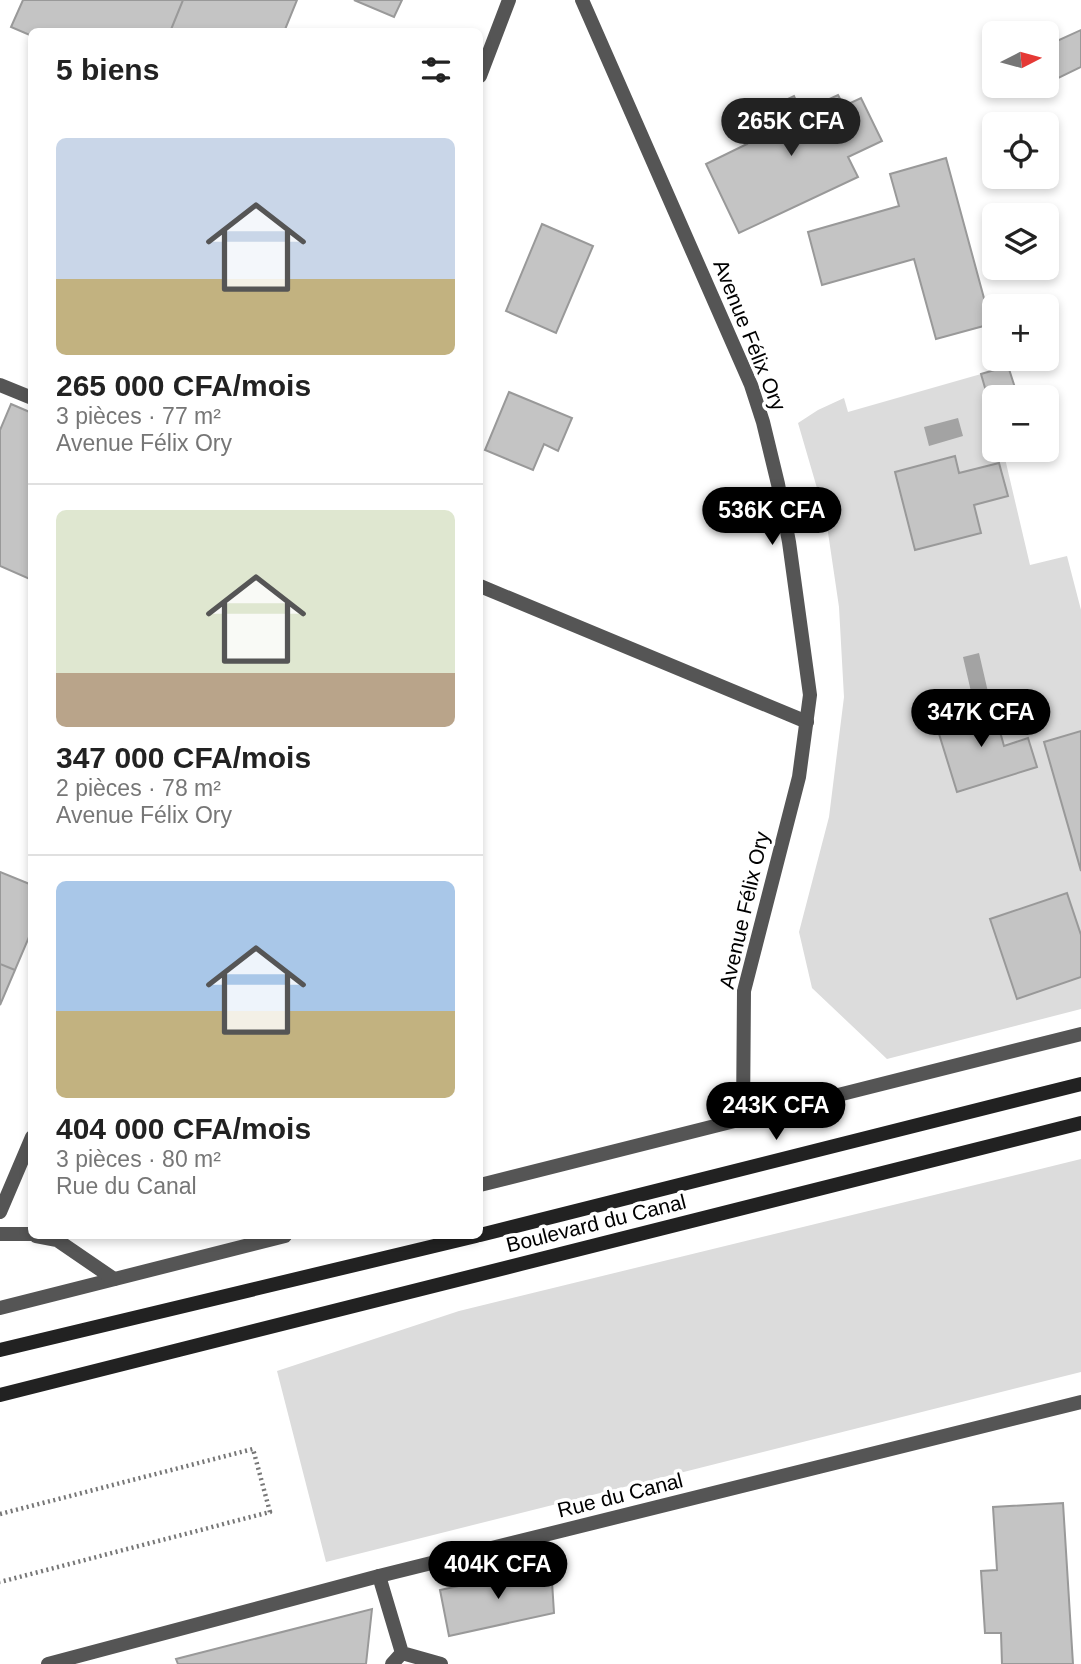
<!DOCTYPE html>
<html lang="fr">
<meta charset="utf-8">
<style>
:root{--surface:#fff;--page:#f6f6f6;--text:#222;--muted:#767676;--line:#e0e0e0;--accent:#000}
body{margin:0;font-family:Arial,sans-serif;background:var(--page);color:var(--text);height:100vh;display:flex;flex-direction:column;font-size:26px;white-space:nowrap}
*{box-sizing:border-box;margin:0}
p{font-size:23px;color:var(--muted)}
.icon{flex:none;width:38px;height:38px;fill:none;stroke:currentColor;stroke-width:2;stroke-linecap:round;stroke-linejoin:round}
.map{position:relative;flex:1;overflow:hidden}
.sheet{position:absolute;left:28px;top:28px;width:455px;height:1211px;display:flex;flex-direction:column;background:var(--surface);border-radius:10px;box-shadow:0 4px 10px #0003}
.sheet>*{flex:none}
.needle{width:46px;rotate:84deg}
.buttons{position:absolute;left:982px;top:21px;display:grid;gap:14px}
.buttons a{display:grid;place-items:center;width:77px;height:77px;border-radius:10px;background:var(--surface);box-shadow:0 4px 10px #0003;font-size:35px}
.price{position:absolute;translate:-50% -60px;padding:0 16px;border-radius:24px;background:var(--accent);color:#fff;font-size:23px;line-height:46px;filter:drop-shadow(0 2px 4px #0008)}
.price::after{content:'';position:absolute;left:50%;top:42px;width:21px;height:16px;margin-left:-10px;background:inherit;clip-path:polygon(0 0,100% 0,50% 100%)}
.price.selected{background:#222;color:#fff}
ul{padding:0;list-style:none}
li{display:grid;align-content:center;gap:14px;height:371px;padding:0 28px}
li+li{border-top:2px solid var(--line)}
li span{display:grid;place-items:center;height:217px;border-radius:10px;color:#555}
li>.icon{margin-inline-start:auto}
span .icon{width:126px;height:126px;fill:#fffc;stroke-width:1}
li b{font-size:30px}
h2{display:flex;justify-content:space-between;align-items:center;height:84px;padding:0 28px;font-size:30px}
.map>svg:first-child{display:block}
.green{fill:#dcdcdc}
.water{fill:#a3a3a3}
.building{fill:#c4c4c4;stroke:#999;stroke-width:2}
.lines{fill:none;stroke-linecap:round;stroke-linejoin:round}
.path{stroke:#777;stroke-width:4.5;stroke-dasharray:2 3.5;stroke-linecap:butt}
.service{stroke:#555;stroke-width:14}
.pedestrian{stroke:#555;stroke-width:14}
.minor{stroke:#555;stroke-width:14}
.tertiary{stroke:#555;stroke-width:14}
.secondary{stroke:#222;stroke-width:14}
.labels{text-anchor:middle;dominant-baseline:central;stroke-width:7;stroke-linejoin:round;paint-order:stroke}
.street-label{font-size:21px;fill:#000;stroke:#fff}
</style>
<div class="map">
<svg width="1081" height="1664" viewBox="0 0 1081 1664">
<rect width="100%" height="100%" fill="#fff"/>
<path class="green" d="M981,374L994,419V450H1003L1030,565L1067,556L1081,610V731L1044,742L1081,871V1009L887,1059L812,988L799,932L829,817L844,697L839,607L826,519L798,423L818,410L844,398L848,412Z
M1081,1159V1372L326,1562L277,1371L459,1311Z"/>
<path class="water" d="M958,418L963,436L929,446L924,427Z
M979,653L988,692L972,696L963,657Z"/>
<path class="building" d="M23,0H183L170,32H32V36L11,27Z
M183,0H297L284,32H170Z
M354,0H402L394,17Z
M1081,30V67L1046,84V46Z
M838,95L844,106L861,98L882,141L848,157L858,177L739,233L706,164L747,144L737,123L794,96L801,112Z
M946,158L991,324L936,339L914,259L822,285L808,232L899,206L890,174Z
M542,224L593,246L556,333L506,311Z
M1008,366L1018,397H994V419L981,374Z
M509,392L572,418L558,451L544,444L533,470L485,450Z
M11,404L32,413V580L0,566V430Z
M955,456L959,473L999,463L1008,496L974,505L981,533L915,550L895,472Z
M992,703L1004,746L1028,738L1037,767L957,792L935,721Z
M1081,731V871L1044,742Z
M0,872L32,885V930L15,970L0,964Z
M1067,893L1081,935V977L1017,999L990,919Z
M0,964L15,970L0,1005Z
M1063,1503L1073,1664H1002L1001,1633H985L981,1571L997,1570L993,1507Z
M551,1566L554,1613L449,1636L440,1590Z
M372,1609L366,1664H178L176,1659Z"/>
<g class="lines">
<path class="path" d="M0,1514L253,1449L270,1512L0,1582"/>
<path class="service" d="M379,1576L402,1653
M402,1653L441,1664
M392,1664L402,1653"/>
<path class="pedestrian" d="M0,385L32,398
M480,586L807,722"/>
<path class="minor" d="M582,0L751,385L763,422L778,484L789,542L810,695L799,777L744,991L743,1118
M480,1185L1081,1034
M0,1308L285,1236
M48,1664L379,1576L1081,1402"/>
<path class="tertiary" d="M480,76L509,0
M0,1212L32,1137
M0,1234H32
M36,1236L57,1240L114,1279"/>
<path class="secondary" d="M480,1235L1081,1084
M0,1350L476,1236
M0,1395L1081,1123"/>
</g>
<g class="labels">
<g class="street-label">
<text transform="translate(750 335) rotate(68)">Avenue Félix Ory</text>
<text transform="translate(744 910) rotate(-77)">Avenue Félix Ory</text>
<text transform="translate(596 1223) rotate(-14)">Boulevard du Canal</text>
<text transform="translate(620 1495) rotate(-14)">Rue du Canal</text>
</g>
</g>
</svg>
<div class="buttons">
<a><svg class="needle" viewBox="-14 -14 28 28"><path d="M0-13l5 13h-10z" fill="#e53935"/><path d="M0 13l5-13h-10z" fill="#767676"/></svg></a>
<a><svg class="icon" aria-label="locate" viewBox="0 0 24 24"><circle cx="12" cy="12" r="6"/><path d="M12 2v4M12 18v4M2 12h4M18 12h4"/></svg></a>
<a><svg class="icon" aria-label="layers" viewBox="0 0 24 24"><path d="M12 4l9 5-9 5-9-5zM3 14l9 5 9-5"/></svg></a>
<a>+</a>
<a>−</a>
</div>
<b class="price selected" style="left:791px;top:158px">265K CFA</b>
<b class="price" style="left:772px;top:547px">536K CFA</b>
<b class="price" style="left:981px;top:749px">347K CFA</b>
<b class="price" style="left:776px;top:1142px">243K CFA</b>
<b class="price" style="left:498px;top:1601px">404K CFA</b>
<section class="sheet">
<h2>5 biens<svg class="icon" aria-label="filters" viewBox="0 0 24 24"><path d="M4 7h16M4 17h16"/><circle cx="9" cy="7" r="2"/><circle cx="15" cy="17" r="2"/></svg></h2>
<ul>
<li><span style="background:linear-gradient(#c9d6e8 65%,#c2b280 0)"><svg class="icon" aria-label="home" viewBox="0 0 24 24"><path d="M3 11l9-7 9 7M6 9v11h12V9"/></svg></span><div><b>265 000 CFA/mois</b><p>3 pièces · 77 m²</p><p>Avenue Félix Ory</p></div></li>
<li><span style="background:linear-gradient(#dfe7d0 75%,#b9a48a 0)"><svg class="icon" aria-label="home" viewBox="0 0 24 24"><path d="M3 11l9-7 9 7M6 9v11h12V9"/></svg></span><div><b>347 000 CFA/mois</b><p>2 pièces · 78 m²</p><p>Avenue Félix Ory</p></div></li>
<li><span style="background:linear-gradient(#a9c7e8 60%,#c2b280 0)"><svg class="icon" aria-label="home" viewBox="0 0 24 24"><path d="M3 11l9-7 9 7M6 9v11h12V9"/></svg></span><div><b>404 000 CFA/mois</b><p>3 pièces · 80 m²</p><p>Rue du Canal</p></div></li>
</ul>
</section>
</div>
